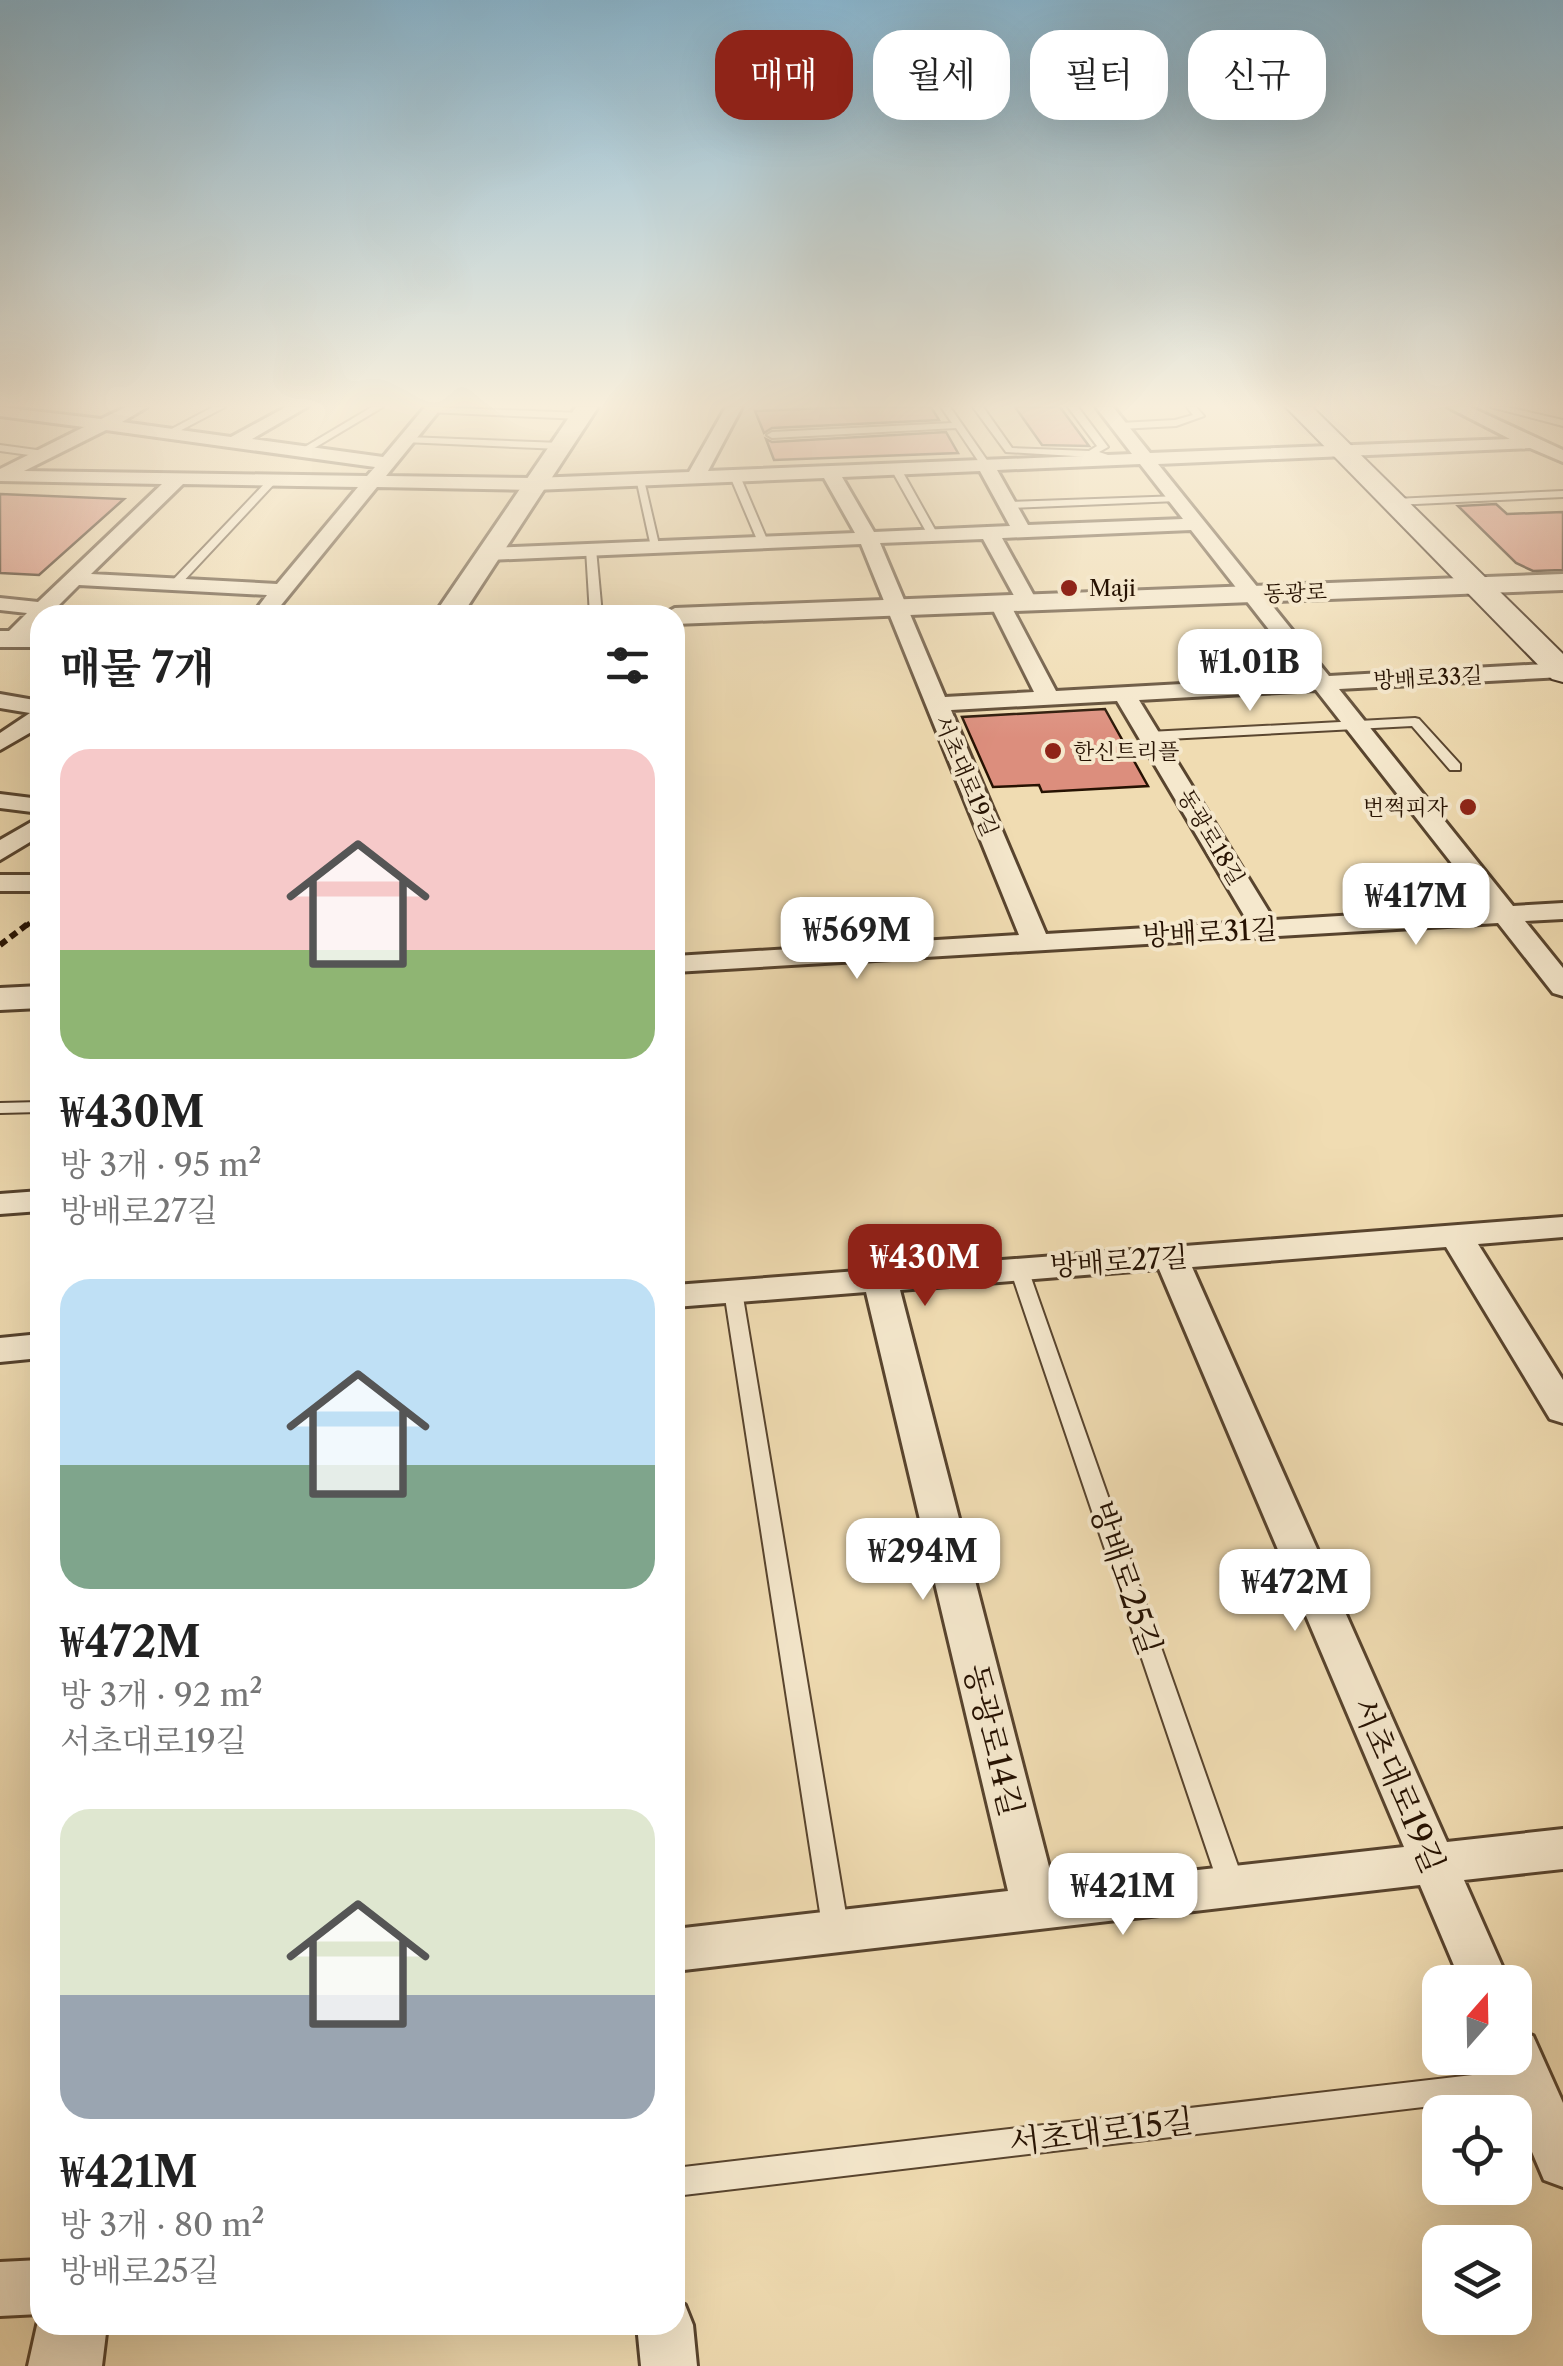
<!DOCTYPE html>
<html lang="ko">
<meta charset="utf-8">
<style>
:root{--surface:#fff;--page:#f6f6f6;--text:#222;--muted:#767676;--accent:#8f2418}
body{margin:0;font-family:"Libre Caslon Text","Noto Serif KR",serif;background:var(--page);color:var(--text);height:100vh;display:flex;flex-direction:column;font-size:38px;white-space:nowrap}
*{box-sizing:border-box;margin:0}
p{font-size:32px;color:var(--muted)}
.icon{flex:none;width:55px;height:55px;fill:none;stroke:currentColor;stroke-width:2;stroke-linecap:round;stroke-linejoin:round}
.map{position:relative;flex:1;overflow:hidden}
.side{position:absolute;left:30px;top:605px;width:655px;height:1730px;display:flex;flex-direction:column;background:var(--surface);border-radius:30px;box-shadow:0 10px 40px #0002}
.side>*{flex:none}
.hud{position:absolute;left:715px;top:30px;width:698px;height:90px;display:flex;gap:20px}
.needle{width:65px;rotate:20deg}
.fabs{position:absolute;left:1422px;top:1965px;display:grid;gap:20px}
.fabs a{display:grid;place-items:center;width:110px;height:110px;border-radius:20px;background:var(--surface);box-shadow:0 10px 40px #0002;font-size:50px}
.price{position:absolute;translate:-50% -85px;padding:0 22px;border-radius:20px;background:#fff;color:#222;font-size:32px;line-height:65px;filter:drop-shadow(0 2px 5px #0008)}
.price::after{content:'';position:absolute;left:50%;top:60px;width:30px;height:22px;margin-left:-15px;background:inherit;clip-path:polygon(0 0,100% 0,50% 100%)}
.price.selected{background:var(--accent);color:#fff}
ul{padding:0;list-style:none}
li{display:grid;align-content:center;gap:20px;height:530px;padding:0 30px}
li span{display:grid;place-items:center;height:310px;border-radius:30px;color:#555}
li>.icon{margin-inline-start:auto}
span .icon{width:180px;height:180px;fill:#fffc;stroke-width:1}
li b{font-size:42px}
h2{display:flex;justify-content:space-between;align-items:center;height:120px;padding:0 30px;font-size:42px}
.chip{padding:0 35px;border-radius:30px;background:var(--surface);box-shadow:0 10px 40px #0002;font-size:35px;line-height:90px}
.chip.selected{background:var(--accent);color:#fff}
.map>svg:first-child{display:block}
.building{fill:#dc8e7d;stroke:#261202;stroke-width:2.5}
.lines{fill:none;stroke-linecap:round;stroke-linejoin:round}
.service-casing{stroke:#58442e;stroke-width:4}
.minor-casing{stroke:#58442e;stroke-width:6}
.tertiary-casing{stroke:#58442e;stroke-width:6}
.secondary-casing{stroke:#261202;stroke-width:4}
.path-far1{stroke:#261202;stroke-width:5;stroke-dasharray:5 4;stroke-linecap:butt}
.path{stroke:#261202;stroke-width:6;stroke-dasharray:8 5;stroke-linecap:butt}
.service{fill:#f5e8cd;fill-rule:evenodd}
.minor{fill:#f5e8cd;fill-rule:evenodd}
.tertiary{fill:#f5e8cd;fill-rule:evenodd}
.secondary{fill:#f5e8cd;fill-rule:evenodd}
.poi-dot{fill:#8f2418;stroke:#f5e8cd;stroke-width:4}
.labels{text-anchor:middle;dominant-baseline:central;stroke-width:8;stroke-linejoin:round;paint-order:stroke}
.far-poi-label{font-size:22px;fill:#261202;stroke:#f5e8cd;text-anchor:start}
.far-street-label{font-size:22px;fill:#261202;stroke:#f5e8cd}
.street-label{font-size:28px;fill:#261202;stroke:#f5e8cd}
.near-street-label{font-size:32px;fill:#261202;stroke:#f5e8cd}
</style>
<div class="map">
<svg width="1563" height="2366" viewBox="0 0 1563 2366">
<rect width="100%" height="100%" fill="#f0dcb2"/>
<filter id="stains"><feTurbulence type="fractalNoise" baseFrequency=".002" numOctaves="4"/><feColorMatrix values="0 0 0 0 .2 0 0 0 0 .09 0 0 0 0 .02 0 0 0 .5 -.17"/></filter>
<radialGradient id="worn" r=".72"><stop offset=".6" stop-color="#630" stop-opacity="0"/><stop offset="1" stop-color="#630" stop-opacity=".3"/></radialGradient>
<path class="building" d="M851,407H931L939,420L772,428L764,433L755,411Z
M1015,407H1060L1089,446L1042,445Z
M946,432L958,453L774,460L766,439L772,442Z
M0,494L124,499L39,575L0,573Z
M1496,504L1507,514L1563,512V570L1533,571L1516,563L1458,506Z
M1105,709L1148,786L1042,792L1039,785L993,787L962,717Z"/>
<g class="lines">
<g class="service-casing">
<path id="service" d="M213,407H225L170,436L162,434Z
M372,407H383L306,453L298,451Z
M431,407L581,413L586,416L581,419L428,412Z
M941,407H950L991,466L989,468H983L956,428L772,438L767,435L772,432L952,423Z
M973,407H983L1012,448L1089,451L1097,446L1068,407H1078L1108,447L1099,452L1123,460L1118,463L1091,457L1006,452Z
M1187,407H1196L1204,416L1176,426L1120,429L1115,426L1120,423L1175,420L1193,415Z
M1491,407H1507L1563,420V426Z
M407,437L561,443L566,446L561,449L404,442L402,440Z
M0,445L44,451L49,454L44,457L0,451Z
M893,467L901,469L938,535L937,537L928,535L891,469Z
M735,473L740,476L768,542L767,544L758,542L730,476Z
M636,478L644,480L660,549L651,547Z
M268,480L276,482L179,586H171V582Z
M1563,491V497L1395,505L1390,502L1395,499Z
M1181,496L1182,498L1177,501L1007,508L1002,505L1007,502Z
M591,546L596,549L602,615H590L586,549Z
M1415,718L1419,719L1460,764V770H1450L1412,726L1149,740L1143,736L1149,732Z
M40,1102V1112L0,1113V1103Z
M1019,1263L1028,1269L1245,1886L1241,1894L1232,1897L1223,1894L1219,1886L1010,1269Z
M733,1285L742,1291L849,1932L845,1940L836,1943L827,1940L823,1932L724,1291Z
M1524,2069L1534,2073L1538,2082L1534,2091L1524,2095L675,2196V2168Z"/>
</g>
<g class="minor-casing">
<path id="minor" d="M0,407L101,419L126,407H147L122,422L231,437L286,407H307L252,439L383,457L425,407H442L386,476L534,478L689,472L726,407H742L708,471L1132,454L1096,407H1113L1150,453L1510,439L1448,407H1470L1563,450V462L1530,448L1158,464L1329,676L1563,663V677L1339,689L1513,906L1563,903V919L1525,921L1563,968V996L1553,993L1498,923L675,972V956L1019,935L861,544L488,560L478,554L488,548L855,533L824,478L534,490L377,487L273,615H252L267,595L79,585L49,615H40V624L20,644L12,645L1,639L27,613L0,610V598L38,602L162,484L0,481V469L84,427L0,416ZM106,430L375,467L367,476L24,471ZM1140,464L1183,519L1028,525L997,470ZM980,471L1010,526L874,532L842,477ZM183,484L358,487L277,584L91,574ZM1191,530L1306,677L1056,691L1010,604L1000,598L990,604L1034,692L945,697L880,543L983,539L1018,603L1028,609L1038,603L1002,538ZM1316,690L1486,907L1274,920L1139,700ZM1117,701L1248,922L1046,934L951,710Z
M0,694L40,701V727L0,750V733L30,713L0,708Z
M0,794L40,799V813L0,808Z
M40,817V836L0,860V840Z
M0,875H40V891H0Z
M40,1191V1211L0,1214V1194Z
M1563,1217V1237L1478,1244L1563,1380V1423L1550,1419L1446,1247L1192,1267L1447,1842L1563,1829V1869L1464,1880L1509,1982H1461L1420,1885L675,1971V1929L1008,1891L866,1292L675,1307V1285ZM1159,1269L1404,1847L1054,1886L900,1290Z
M40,1334V1358L0,1362V1338Z
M1515,2029L1533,2036L1563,2103V2187L1544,2180L1492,2058H1515Z
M40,2260V2314L0,2316V2262Z
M675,2301L685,2305L693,2325L697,2366H641L637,2325H675Z"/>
</g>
<g class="tertiary-casing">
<path id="tertiary" d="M576,407H598L462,615H434Z
M1563,574V590L675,624V615H662L675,608Z
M0,631H40V647H0Z
M40,986V1008L0,1010V988Z
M40,2312V2325H107L102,2366H28Z"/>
</g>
<g class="secondary-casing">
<path id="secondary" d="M1286,407H1312L1563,654V682L1552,679Z"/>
</g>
<path class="path-far1" d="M26,926L40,915"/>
<path class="path" d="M0,945L29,923"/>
<use href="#service" class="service"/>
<use href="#minor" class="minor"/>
<use href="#tertiary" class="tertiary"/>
<use href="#secondary" class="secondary"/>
</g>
<linearGradient id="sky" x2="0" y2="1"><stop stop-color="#89b7d1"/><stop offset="0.55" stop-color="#f8efdc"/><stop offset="1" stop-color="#f8efdc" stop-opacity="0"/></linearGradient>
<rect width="1563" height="738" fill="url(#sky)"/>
<g class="poi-dot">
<circle cx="1069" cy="588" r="10"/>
<circle cx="1053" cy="751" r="10"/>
<circle cx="1468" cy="807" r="10"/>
</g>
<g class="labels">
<g class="far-poi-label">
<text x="1089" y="588">Maji</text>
<text x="1073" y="751">한신트리플</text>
<text x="1448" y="807" text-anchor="end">번쩍피자</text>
</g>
<g class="far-street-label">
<text transform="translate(1295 593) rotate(-2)">동광로</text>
<text transform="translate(1428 678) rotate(-3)">방배로33길</text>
<text transform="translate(966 776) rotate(67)">서초대로19길</text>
<text transform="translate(1211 837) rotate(59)">동광로18길</text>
</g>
<g class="street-label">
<text transform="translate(1210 932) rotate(-3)">방배로31길</text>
<text transform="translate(1119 1261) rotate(-4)">방배로27길</text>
</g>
<g class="near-street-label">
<text transform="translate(1126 1578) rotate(71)">방배로25길</text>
<text transform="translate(994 1740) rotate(76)">동광로14길</text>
<text transform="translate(1399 1785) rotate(67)">서초대로19길</text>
<text transform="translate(1101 2131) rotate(-7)">서초대로15길</text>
</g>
</g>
<rect width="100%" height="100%" filter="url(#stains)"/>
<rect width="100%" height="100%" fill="url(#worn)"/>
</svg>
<div class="fabs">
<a><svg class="needle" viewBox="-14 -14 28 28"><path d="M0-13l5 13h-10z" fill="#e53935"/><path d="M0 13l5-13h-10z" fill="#767676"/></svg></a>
<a><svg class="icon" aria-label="locate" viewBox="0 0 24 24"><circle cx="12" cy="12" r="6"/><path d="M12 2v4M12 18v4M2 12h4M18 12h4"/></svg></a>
<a><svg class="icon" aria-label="layers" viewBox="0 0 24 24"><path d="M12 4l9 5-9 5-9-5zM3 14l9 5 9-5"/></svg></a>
</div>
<b class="price" style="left:1250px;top:714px">₩1.01B</b>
<b class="price" style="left:1416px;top:948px">₩417M</b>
<b class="price" style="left:857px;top:982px">₩569M</b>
<b class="price selected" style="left:925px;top:1309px">₩430M</b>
<b class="price" style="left:923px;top:1603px">₩294M</b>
<b class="price" style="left:1295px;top:1634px">₩472M</b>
<b class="price" style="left:1123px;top:1938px">₩421M</b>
<div class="hud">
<a class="chip selected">매매</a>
<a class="chip">월세</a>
<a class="chip">필터</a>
<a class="chip">신규</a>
</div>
<section class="side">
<h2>매물 7개<svg class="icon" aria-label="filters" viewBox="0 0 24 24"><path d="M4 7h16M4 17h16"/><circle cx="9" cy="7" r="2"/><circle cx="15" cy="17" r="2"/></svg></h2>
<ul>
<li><span style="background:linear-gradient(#f6c9c9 65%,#8fb573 0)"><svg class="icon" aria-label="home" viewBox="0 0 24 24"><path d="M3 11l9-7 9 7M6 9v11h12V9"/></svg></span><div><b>₩430M</b><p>방 3개 · 95 m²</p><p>방배로27길</p></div></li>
<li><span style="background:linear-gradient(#bfe0f5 60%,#7fa58c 0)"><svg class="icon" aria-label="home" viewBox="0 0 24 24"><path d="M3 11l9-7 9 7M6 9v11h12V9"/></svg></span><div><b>₩472M</b><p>방 3개 · 92 m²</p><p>서초대로19길</p></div></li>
<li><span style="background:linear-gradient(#dfe7d0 60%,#9aa5b1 0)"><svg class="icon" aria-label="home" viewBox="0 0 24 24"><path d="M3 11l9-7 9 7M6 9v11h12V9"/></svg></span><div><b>₩421M</b><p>방 3개 · 80 m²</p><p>방배로25길</p></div></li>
</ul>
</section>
</div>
